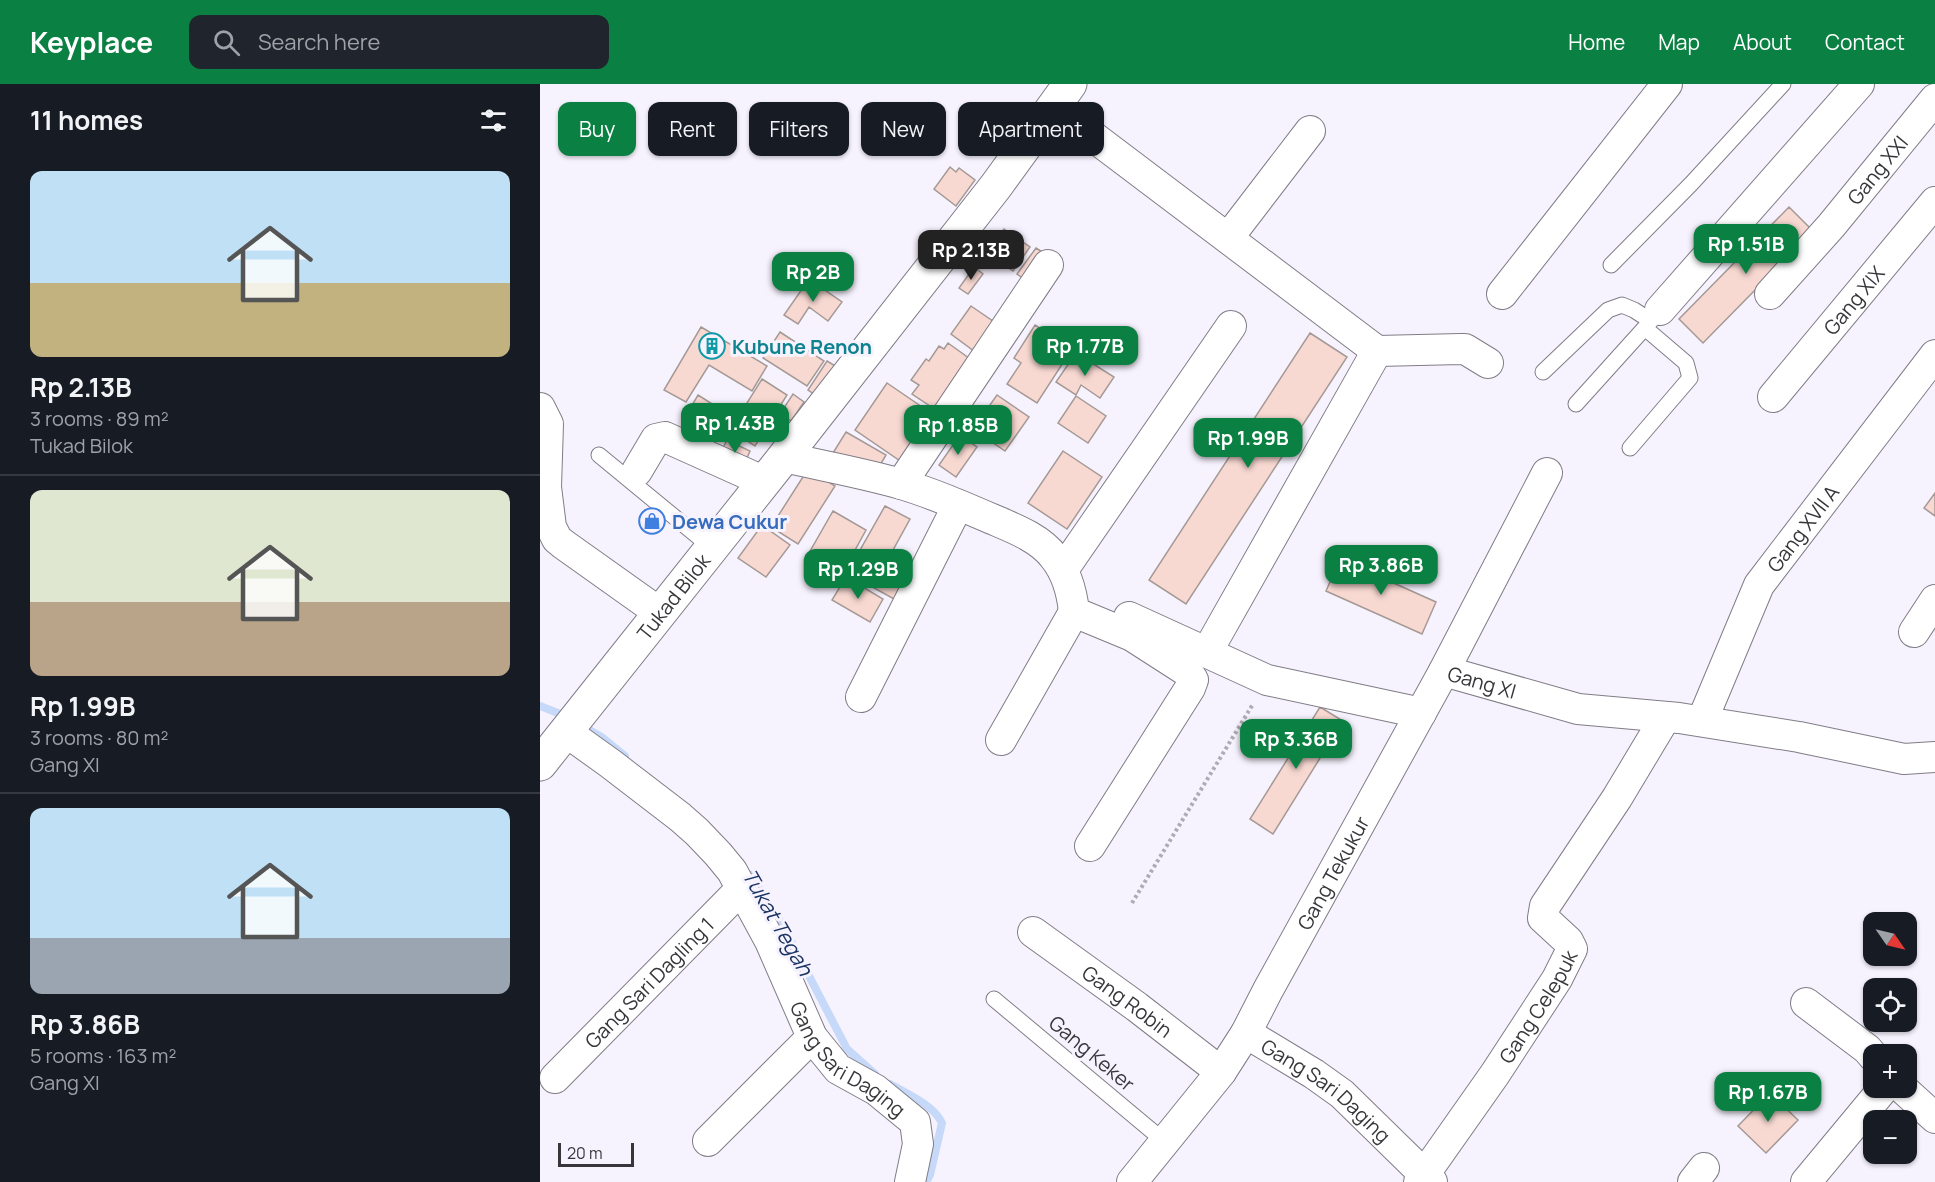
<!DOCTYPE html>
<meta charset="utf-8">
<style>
:root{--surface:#171b24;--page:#20242c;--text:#f1f3f6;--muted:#9ea1a6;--line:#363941;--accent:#0b8043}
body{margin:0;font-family:Manrope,sans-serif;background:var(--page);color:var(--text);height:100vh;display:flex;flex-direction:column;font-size:22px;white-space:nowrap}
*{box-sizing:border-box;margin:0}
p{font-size:20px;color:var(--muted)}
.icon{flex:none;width:33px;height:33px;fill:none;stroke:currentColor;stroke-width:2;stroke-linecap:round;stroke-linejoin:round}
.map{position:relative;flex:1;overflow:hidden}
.side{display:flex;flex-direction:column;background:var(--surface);width:540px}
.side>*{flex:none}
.hud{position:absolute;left:18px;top:18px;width:570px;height:54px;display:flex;gap:12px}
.needle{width:39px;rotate:124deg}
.fabs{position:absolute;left:1323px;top:828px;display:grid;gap:12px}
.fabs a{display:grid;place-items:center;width:54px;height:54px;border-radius:12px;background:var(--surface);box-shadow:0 2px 4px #0004;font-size:30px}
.scale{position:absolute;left:18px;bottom:15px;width:76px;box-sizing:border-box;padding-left:6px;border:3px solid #37363a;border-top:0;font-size:16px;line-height:21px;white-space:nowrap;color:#37363a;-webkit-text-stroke:4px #f7f3fe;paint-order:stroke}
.price{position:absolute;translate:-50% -51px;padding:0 14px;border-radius:12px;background:var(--accent);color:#fff;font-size:20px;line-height:39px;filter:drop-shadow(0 2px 3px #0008)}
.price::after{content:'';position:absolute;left:50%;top:36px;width:18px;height:14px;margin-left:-9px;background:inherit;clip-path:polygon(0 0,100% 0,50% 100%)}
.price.selected{background:#222;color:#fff}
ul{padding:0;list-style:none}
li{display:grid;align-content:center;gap:12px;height:318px;padding:0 30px}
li+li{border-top:2px solid var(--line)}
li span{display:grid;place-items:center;height:186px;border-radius:12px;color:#555}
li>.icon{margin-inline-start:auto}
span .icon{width:108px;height:108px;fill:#fffc;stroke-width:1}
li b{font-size:26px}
h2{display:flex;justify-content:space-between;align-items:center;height:72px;padding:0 30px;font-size:26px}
.tag{padding:0 21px;border-radius:12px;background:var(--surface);box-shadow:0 2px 4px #0004;font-size:21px;line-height:54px}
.tag.selected{background:var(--accent);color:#fff}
header{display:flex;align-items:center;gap:36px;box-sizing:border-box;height:84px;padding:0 30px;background:var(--accent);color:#fff}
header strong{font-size:28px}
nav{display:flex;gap:33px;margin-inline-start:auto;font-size:21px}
.search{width:420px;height:54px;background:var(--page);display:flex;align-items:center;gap:15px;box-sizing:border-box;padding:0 21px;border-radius:12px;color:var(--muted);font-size:22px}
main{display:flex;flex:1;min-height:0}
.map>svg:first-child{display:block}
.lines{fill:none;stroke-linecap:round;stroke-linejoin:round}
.stream{stroke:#c7d9f9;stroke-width:8}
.building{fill:#f8d9d2;stroke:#a59996;stroke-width:1.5}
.lane-casing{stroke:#807d87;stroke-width:17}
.street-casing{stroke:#807d87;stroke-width:32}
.secondary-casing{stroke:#807d87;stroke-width:35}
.path{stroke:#adabb3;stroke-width:4;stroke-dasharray:3 3;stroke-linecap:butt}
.lane{stroke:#fff;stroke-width:15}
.street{stroke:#fff;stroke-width:30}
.secondary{stroke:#fff;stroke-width:33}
.labels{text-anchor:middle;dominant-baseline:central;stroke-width:6;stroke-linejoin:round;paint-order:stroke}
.street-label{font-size:20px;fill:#37363a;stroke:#f7f3fe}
.culture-label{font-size:20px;font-weight:bold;fill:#0d838f;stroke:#f7f3fe;text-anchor:start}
.shop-label{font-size:20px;font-weight:bold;fill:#366cbe;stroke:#f7f3fe;text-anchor:start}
.water-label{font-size:21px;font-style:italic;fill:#193362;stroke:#f7f3fe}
</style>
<header>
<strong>Keyplace</strong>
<div class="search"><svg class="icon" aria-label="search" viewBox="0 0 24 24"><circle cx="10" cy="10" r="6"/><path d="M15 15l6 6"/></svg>Search here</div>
<nav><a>Home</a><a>Map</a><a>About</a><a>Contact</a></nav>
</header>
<main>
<section class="side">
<h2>11 homes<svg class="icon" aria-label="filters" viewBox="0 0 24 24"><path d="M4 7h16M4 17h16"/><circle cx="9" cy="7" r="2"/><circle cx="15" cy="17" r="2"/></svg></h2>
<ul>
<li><span style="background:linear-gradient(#bfe0f5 60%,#c2b280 0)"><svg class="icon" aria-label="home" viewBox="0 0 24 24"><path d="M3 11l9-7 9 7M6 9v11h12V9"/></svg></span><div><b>Rp 2.13B</b><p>3 rooms · 89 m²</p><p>Tukad Bilok</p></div></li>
<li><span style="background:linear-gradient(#dfe7d0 60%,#b9a48a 0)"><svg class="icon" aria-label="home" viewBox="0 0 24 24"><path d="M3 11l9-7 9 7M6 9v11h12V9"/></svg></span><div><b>Rp 1.99B</b><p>3 rooms · 80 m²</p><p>Gang XI</p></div></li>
<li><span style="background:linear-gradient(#bfe0f5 70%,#9aa5b1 0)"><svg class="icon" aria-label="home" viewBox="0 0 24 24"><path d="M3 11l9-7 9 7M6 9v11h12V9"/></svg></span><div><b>Rp 3.86B</b><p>5 rooms · 163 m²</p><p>Gang XI</p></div></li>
</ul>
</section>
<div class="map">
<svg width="1395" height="1098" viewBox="0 0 1395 1098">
<rect width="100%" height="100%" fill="#f7f3fe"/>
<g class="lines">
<path class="stream" d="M0,622L28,633
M41,641L63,654L85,672
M211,791L242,840L307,965L335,990
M350,1000C367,1010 394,1021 402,1039L390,1091L386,1098"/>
</g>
<path class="building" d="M410,83L416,88L419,84L435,96L416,122L394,105Z
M1249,123L1273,147L1163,259L1139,235Z
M464,145L490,163L473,187L447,169Z
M496,164L507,171L488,198L477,190Z
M434,183L443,190L428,210L419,204Z
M269,195L302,218L288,237L269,223L258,240L244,231Z
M431,222L463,244L442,273L411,250Z
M495,241L532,265L497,319L467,300L481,279L474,274Z
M161,243L227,282L212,307L169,281L146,318L124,306Z
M240,248L284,277L267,302L223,274Z
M770,249L807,273L646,520L609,496Z
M408,259L437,280L402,330L372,310L379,301L371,296L386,275L389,277L399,262L404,265Z
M536,269L574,293L560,314L541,301L536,311L516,298Z
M287,277L297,283L283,316L268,306Z
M222,295L247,311L215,362L190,346Z
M347,299L401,336L369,383L315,346Z
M253,310L264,318L251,337L240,330Z
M158,311L188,330L178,346L148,328Z
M457,311L489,333L465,367L433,345Z
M536,312L566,332L548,359L518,339Z
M306,348L346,371L335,390L293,369Z
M420,351L437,363L416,393L399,381Z
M187,356L210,367L203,383L179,372Z
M523,367L562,393L527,445L488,419Z
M268,385L295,402L258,460L231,443Z
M1395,409V432L1384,424Z
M345,422L370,435L346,479L376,496L363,520L307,489Z
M293,427L326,446L303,488L269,469Z
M222,441L250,461L226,493L198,474Z
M800,475L896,518L882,550L786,507Z
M306,493L343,515L330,538L292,516Z
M780,623L803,637L733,750L710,735Z
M1230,1009L1258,1036L1226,1069L1198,1042Z"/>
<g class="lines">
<g class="lane-casing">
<path id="lane" d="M1071,181L1151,100L1243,0
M1003,288L1068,226L1082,221L1094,226L1111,237
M1036,320L1110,238
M1090,364L1150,294L1146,279L1105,244
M59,371L172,464
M454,915L624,1057"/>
</g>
<g class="street-casing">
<g id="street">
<path d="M514,23L837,267L921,265H925L948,279"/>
<path d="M688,154L770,47"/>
<path d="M962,210L1127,0"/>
<path id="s1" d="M1230,210L1291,142L1395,15"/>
<path d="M1120,226L1319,0"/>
<path id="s2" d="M1233,313L1395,118"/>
<path d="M0,324L8,340L6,403L11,443L17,455L23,460L120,529"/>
<path d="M244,373C283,382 323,389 361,400C392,409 422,422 452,435C473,444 500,454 514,473C527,489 532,508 534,528L592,552L648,588L653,596L650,604L550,762"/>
<path d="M97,387L116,355L125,353L223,397"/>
<path d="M361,400L508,181"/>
<path d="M523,486L691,242"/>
<path d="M589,533L727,596L881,629"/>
<path d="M1374,548L1395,516"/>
<path d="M667,568L837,267"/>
<path d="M904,587L1007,389"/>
<path d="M321,613L418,421"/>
<path id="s3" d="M1162,637L1219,501L1395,271"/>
<path id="s4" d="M25,647L71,680L140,733L157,748L178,770L192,787L230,857L272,953L298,985L336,1006L375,1038L378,1060L370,1098"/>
<path d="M461,656L534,528"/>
<path id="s5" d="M493,848L597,923L681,988"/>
<path d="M1266,919L1327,965L1334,973"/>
<path id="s6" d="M706,949L774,990L802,1010L892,1098"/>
<path id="s7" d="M15,994L202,804"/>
<path d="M1362,1004L1395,1034"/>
<path d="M168,1057L272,953"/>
<path id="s8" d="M592,1098L681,988L706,949L728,906L904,587L1038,625L1139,634L1259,653L1364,675L1395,673"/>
<path id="s9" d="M879,1098L955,990L1017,895L1032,865L1028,857L1003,834L1005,822L1077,714L1125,634"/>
<path d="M1153,1098L1164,1084"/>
<path d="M1266,1098L1344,1004"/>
</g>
</g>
<g class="secondary-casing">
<g id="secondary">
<path id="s10" d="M0,680L244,373L456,102L530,0"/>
</g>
</g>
<path class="path" d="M592,819L713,620"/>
<use href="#lane" class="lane"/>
<use href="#street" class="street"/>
<use href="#secondary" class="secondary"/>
</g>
<defs>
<g id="building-ring" transform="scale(1.35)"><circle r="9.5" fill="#f7f3fe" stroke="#0f9aa8" stroke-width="1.5"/><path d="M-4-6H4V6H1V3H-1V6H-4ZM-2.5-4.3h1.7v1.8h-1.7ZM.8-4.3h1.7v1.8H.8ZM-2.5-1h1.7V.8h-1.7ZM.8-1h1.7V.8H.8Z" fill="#0f9aa8"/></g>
<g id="shop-ring" transform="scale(1.35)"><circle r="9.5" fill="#f7f3fe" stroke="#3f7fe0" stroke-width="1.5"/><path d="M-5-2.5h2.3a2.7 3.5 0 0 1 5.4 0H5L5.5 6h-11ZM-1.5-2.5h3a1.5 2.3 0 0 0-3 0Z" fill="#3f7fe0"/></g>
</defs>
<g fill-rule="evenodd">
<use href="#building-ring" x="172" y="262"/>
<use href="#shop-ring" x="112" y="437"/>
</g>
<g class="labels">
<g class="street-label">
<text stroke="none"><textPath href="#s1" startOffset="164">Gang XXI</textPath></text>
<text stroke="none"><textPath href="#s2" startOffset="126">Gang XIX</textPath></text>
<text stroke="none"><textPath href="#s3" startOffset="219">Gang XVII A</textPath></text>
<text stroke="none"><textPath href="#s10" startOffset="214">Tukad Bilok</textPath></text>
<text stroke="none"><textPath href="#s8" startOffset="640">Gang XI</textPath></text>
<text stroke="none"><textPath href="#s8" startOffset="370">Gang Tekukur</textPath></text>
<text stroke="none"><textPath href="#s7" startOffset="134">Gang Sari Dagling 1</textPath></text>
<text stroke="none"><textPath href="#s5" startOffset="117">Gang Robin</textPath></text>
<text stroke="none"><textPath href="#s9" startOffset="212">Gang Celepuk</textPath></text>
<text transform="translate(552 969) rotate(40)">Gang Keker</text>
<text stroke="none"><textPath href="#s4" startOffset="444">Gang Sari Daging</textPath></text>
<text stroke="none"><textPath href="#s6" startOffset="99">Gang Sari Daging</textPath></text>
</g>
<g class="culture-label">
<text x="192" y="262">Kubune Renon</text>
</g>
<g class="shop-label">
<text x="132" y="437">Dewa Cukur</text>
</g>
<g class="water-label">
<text transform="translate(238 838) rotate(60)">Tukat Tegah</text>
</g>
</g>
</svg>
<div class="fabs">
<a><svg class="needle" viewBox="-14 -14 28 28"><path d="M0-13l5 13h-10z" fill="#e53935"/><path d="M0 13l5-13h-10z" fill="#9ea1a6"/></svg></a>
<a><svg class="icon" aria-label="locate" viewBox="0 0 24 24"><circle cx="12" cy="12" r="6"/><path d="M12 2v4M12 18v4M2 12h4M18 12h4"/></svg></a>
<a>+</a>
<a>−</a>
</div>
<div class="scale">20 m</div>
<b class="price" style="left:1206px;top:191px">Rp 1.51B</b>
<b class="price selected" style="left:431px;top:197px">Rp 2.13B</b>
<b class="price" style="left:273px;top:219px">Rp 2B</b>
<b class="price" style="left:545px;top:293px">Rp 1.77B</b>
<b class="price" style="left:195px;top:370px">Rp 1.43B</b>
<b class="price" style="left:418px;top:372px">Rp 1.85B</b>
<b class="price" style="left:708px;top:385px">Rp 1.99B</b>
<b class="price" style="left:841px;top:512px">Rp 3.86B</b>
<b class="price" style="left:318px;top:516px">Rp 1.29B</b>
<b class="price" style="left:756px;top:686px">Rp 3.36B</b>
<b class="price" style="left:1228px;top:1039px">Rp 1.67B</b>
<div class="hud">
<a class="tag selected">Buy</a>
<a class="tag">Rent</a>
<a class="tag">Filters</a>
<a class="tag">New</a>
<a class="tag">Apartment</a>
</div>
</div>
</main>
